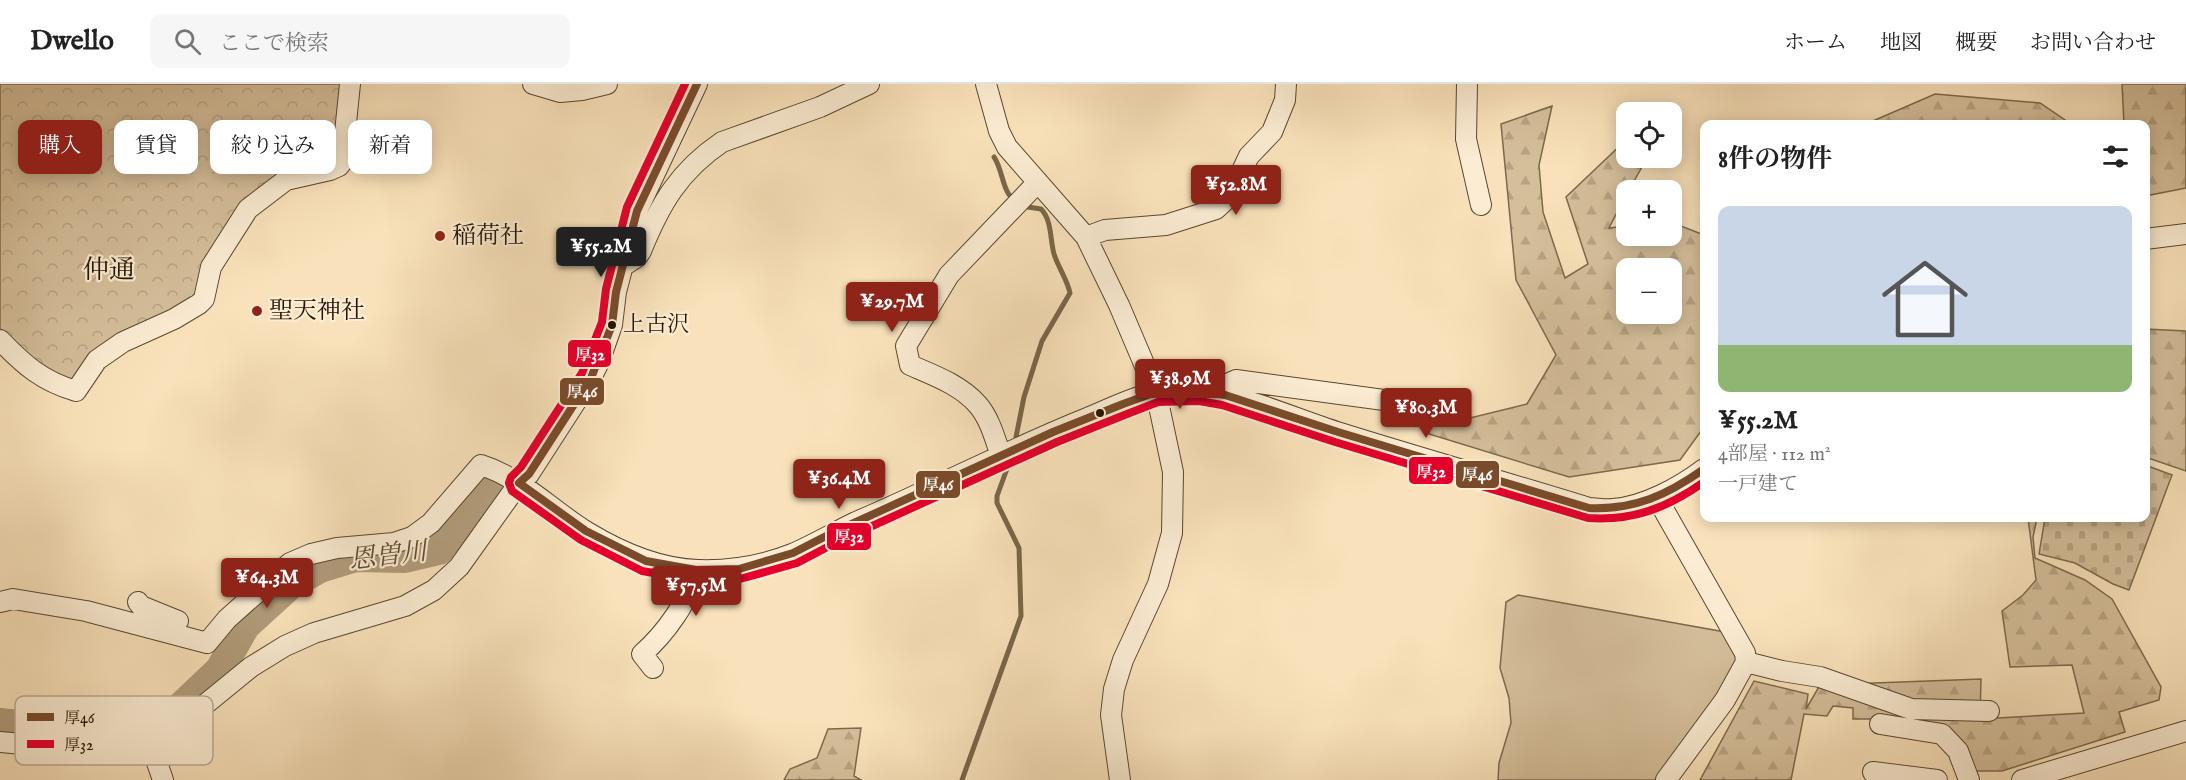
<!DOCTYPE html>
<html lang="ja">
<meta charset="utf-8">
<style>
:root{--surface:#fff;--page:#f6f6f6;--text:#222;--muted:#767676;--line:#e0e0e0;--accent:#8f2418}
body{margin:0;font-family:"IM FELL English","Noto Serif JP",serif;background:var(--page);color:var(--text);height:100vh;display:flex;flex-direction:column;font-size:22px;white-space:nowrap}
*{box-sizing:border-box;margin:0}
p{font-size:20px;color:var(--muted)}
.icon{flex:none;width:33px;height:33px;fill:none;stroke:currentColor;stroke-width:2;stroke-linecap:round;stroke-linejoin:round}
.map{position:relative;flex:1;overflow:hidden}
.details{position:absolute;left:1700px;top:36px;width:450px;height:402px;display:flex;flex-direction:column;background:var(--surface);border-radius:12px;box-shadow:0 3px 15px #0003}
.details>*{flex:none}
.guide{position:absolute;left:18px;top:36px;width:570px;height:54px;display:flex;gap:12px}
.tools{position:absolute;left:1616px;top:18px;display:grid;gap:12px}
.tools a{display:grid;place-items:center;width:66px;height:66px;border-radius:12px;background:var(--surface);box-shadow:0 3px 15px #0003;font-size:30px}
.price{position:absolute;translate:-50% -51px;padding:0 14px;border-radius:6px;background:var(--accent);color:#fff;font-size:20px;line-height:39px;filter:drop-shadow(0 2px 3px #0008)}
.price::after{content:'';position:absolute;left:50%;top:36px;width:18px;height:14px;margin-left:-9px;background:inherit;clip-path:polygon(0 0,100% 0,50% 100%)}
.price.selected{background:#222;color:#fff}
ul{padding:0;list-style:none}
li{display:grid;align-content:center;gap:12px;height:318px;padding:0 18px}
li+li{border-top:2px solid var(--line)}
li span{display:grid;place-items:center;height:186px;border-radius:12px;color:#555}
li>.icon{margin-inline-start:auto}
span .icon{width:108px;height:108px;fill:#fffc;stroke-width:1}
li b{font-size:26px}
h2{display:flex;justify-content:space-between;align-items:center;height:72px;padding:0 18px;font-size:26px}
.chip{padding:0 21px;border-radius:12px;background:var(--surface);box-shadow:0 3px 15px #0003;font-size:21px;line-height:54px}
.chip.selected{background:var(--accent);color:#fff}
header{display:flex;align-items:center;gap:36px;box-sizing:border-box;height:84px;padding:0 30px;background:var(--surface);border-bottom:2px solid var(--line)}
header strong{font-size:28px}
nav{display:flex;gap:33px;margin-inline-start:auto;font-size:21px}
.search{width:420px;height:54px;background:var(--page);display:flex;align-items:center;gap:15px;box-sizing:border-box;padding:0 21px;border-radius:12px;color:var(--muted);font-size:22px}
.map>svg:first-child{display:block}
.forest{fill:url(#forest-firs);stroke:#7c6a4e;stroke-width:1.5;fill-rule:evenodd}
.cemetery{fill:url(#cemetery-stones);stroke:#7c6a4e;stroke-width:1.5}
.park{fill:url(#park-crowns);stroke:#7c6a4e;stroke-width:1.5}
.pitch{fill:#d5bf9b;stroke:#7c6a4e;stroke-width:1.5}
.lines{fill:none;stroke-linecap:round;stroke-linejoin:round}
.stream{stroke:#79664a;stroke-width:5}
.river{stroke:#b19c7b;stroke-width:30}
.minor-casing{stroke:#59482f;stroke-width:22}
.minor{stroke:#fbecd3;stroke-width:20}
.bus-1-casing{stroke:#fbecd3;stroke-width:12}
.bus-2-casing{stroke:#fbecd3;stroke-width:12}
.bus-1{stroke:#7a4b2a;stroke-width:8}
.bus-2{stroke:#e4002b;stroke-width:8}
.poi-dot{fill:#8f2418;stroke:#fbecd3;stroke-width:2}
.bus-dot{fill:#241500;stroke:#fbecd3;stroke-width:2}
.labels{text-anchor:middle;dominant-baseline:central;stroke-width:4.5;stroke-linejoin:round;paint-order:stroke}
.bus-label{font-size:22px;fill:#241500;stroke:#fbecd3;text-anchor:start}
.poi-label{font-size:24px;fill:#241500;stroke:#fbecd3;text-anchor:start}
.neighbourhood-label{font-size:26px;fill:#241500;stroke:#fbecd3}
.water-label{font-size:26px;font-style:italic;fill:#5c4b31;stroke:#fbecd3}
.key{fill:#fbecd3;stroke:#baac94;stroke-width:1.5}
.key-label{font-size:16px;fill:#241500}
.line-badge{stroke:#fbecd3;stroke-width:2}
.badge-label{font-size:16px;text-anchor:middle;font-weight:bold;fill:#fff}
</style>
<header>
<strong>Dwello</strong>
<div class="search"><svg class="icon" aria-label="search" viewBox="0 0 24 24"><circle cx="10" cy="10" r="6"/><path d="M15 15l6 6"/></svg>ここで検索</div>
<nav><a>ホーム</a><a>地図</a><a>概要</a><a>お問い合わせ</a></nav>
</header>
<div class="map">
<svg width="2186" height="696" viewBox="0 0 2186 696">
<defs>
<pattern id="forest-firs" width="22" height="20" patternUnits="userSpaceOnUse" patternTransform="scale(1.5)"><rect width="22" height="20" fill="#d5bf9b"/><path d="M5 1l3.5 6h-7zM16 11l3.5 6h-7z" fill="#b7a384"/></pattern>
<pattern id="cemetery-stones" width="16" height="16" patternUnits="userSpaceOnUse" patternTransform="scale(1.5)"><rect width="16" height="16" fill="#d5bf9b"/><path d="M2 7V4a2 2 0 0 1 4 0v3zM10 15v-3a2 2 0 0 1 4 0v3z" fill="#b7a384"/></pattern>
<pattern id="park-crowns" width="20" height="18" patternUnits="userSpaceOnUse" patternTransform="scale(1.5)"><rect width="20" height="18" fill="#d5bf9b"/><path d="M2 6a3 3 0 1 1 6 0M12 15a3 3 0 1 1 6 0" fill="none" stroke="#b7a384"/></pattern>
</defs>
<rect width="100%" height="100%" fill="#f9e2bb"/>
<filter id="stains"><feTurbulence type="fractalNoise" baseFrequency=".00333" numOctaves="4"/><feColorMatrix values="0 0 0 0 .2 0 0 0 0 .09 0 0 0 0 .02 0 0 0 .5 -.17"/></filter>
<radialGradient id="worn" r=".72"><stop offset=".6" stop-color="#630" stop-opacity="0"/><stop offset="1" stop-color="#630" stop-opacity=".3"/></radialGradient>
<path class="forest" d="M2122,0H2186V104L2145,112V40H2124Z
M1935,10L2040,19L2071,40H1866Z
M1552,22L1539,81L1543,128L1565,194L1588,180L1566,113L1626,56V74H1647L1629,106H1626V111L1609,144L1626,142V152H1671V138L1704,151V343L1680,376L1569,393L1429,350L1430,332L1462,336L1527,320L1556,271L1516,196L1501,40ZM1671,184V230H1626V184Z
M2145,245L2186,247V387L2145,373Z
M2028,434H2037L2033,453L2035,474L2085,496L2112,515L2161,603L2159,616L2119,628L2125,648L2002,687H1972L1961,666L1872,635H1853V624L1833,622L1827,632L1804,630L1791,696H1700L1754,597L1808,610L1806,625L1820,601L1981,595L1980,635L2084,629L2072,581L2010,583L2002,527L2023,511L2036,496Z
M861,644L854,692L861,696H784L790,685L817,674L828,645Z"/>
<path class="cemetery" d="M2145,381L2172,391L2129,506L2113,500L2075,479L2039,470L2045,434H2145Z"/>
<path class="park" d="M0,0H346L339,77L279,95L197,216L69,301L33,279L0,249Z"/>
<path class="pitch" d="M1518,511L1725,548C1728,555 1736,566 1736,573C1739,601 1675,672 1656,696H1498L1499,679L1511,639L1509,614L1500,584L1506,518Z"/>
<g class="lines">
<path class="stream" d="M994,73C1003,86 1002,107 1014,116
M1016,353L1024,313L1042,257L1070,209C1067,195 1058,183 1054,170C1050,156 1052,136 1041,125L1021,122
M962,696L1021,532L1019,464L997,419V412L1008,382"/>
<path class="river" d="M0,639L53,644L86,650L118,651L151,644L181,623L220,586L245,542L290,501L320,484L356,473L405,474L439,466L491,401"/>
<g class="minor-casing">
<path id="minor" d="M533,0L560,8L582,6L607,0
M986,0L999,47L1007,63L1086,153L1119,221L1156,308L1173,388L1172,449L1158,500L1123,576L1114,605L1111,631L1120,696
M1467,0L1466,55L1481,121
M1086,153L1105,146L1166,141L1216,125L1230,112L1249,72L1272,48L1285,16L1286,0
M2145,155L2186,150
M623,182L637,173L641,167C660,120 679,87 722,58L820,23L869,0
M0,256C24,281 42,297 76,307L97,276L123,258L174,235L199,220L204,215L211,183L248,125L286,96L330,86L339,82L342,78L350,0
M1210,308L1236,296L1421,321
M1001,372C995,355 990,335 978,321C961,301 933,291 910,281L906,262L949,191L1038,98
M1657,414L1745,569L1746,578L1725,616L1666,696
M0,518L13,515L86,527L207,559L227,535L290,479L311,470L337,464L394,459L412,453L431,439L481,381C522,394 551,426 587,448C620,468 659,485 698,486C730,487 762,482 792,470C814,461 835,448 856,438C931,406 1004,368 1080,337C1108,326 1139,309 1170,306C1223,301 1286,332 1337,348C1420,374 1505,398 1589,424C1596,424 1605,426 1613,425C1644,423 1680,403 1704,385
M138,518L141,522L178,537
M1746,578L1782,587L1820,593L1911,625L1989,627
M653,584L642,570C664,551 691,515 696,486
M1880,640L1942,650L1958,667L1969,696
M0,658L107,668L124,667L149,661L164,654L251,583L285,562L314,549L405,522L434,506L459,483L519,399L529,390L591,294L599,278L612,241L616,208L637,127L697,0
M151,661L163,696
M1873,688L1937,696
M2022,696L2186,647"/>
</g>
<use href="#minor" class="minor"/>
<g class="bus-1-casing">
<path id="bus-1" d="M697,0L637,127L616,208L612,241L591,294L529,390L519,399L586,447L646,477L696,486L739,485L793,469L832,449L1053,348L1123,320L1156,308L1200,306L1225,311L1338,348L1589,424C1635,426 1667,411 1704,385"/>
</g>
<g class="bus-2-casing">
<path id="bus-2" d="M685,0L627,123L606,205L602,238L582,289L521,383L511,393L509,399L512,407L581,456L642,487L695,496L740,495L797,479L837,458L1057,358L1127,330L1158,318L1199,317L1222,321L1335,358L1588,434C1633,437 1667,424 1704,398"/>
</g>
<use href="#bus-1" class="bus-1"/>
<use href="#bus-2" class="bus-2"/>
</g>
<g class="poi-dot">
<circle cx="440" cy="152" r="6"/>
<circle cx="257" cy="227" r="6"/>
</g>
<g class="bus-dot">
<circle cx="612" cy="241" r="5"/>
<circle cx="1100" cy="329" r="5"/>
</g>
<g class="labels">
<g class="bus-label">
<text x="623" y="241">上古沢</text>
</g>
<g class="poi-label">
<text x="452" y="152">稲荷社</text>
<text x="269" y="227">聖天神社</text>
</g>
<g class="neighbourhood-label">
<text x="109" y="186">仲通</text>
</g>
<g class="water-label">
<text transform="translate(388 472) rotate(-7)">恩曽川</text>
</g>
</g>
<rect x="15" y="612" width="198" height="69" rx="9" class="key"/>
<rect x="27" y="629" width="27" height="8" fill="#7a4b2a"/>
<rect x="27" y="656" width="27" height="8" fill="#e4002b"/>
<g class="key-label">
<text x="64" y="639">厚46</text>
<text x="64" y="666">厚32</text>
</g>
<g class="line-badge">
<rect x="567" y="255" width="45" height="29" rx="6" fill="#e4002b"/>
<rect x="559" y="293" width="46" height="29" rx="6" fill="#7a4b2a"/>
<rect x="1408" y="372" width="46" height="29" rx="6" fill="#e4002b"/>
<rect x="1455" y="376" width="45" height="29" rx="6" fill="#7a4b2a"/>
<rect x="915" y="386" width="46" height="29" rx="6" fill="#7a4b2a"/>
<rect x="826" y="438" width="46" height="29" rx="6" fill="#e4002b"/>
</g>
<g class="badge-label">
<text x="590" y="276">厚32</text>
<text x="582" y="313">厚46</text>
<text x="1431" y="393">厚32</text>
<text x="1477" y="396">厚46</text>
<text x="938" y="406">厚46</text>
<text x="849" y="458">厚32</text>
</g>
<rect width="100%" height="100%" filter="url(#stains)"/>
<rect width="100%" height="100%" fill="url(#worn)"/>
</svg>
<div class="tools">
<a><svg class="icon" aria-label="locate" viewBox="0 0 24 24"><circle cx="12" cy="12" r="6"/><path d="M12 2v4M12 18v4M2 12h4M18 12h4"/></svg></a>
<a>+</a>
<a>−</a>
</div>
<b class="price" style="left:1236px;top:132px">¥52.8M</b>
<b class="price selected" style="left:601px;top:194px">¥55.2M</b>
<b class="price" style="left:892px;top:249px">¥29.7M</b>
<b class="price" style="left:1180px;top:326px">¥38.9M</b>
<b class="price" style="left:1426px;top:355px">¥80.3M</b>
<b class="price" style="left:839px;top:426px">¥36.4M</b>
<b class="price" style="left:267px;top:525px">¥64.3M</b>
<b class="price" style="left:696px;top:533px">¥57.5M</b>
<div class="guide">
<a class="chip selected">購入</a>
<a class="chip">賃貸</a>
<a class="chip">絞り込み</a>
<a class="chip">新着</a>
</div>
<section class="details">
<h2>8件の物件<svg class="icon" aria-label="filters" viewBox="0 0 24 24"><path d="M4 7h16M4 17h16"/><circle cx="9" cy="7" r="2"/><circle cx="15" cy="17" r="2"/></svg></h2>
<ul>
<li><span style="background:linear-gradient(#c9d6e8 75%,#8fb573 0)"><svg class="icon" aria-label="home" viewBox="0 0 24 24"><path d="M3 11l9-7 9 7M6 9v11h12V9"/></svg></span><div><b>¥55.2M</b><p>4部屋 · 112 m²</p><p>一戸建て</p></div></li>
</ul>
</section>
</div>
